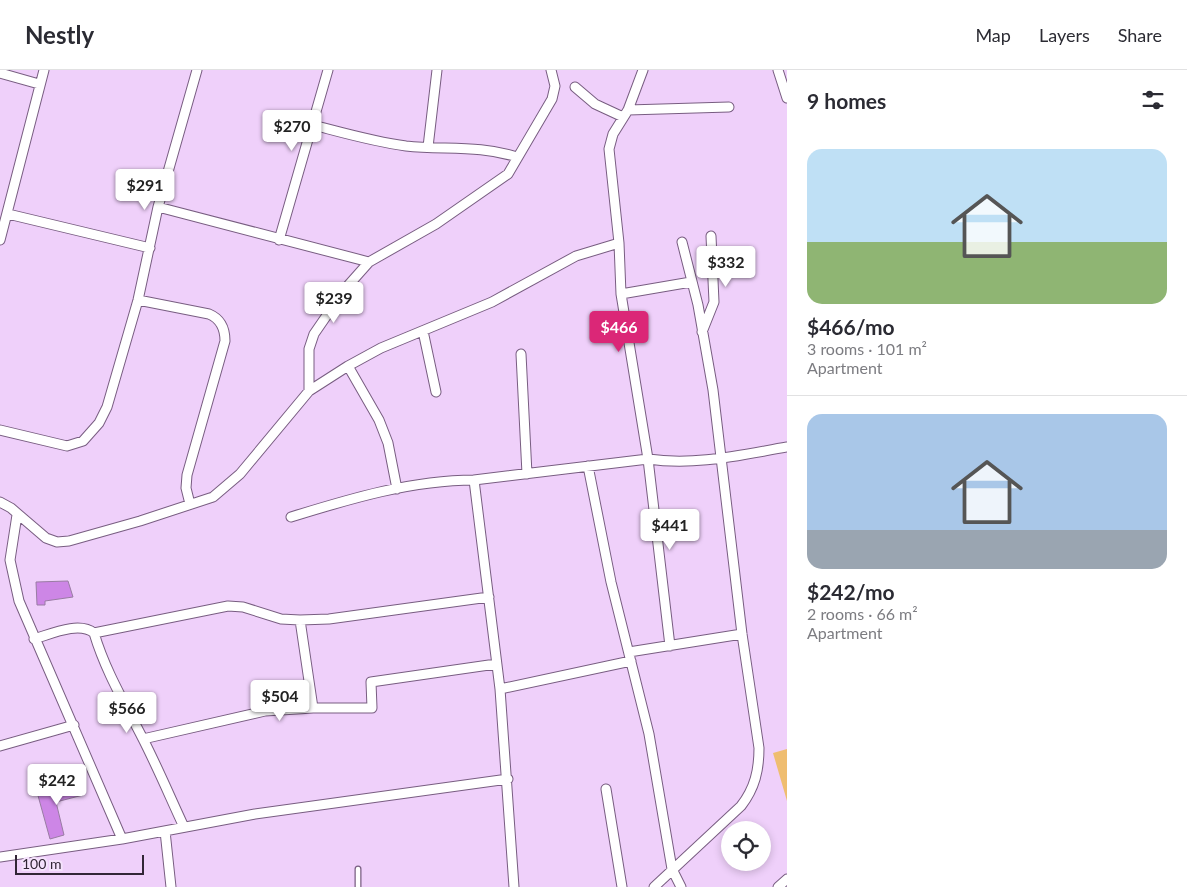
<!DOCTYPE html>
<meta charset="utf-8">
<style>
:root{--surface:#fff;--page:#f2f2f3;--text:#2b2b33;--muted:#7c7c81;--line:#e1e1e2;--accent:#db2777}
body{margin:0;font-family:Lato,sans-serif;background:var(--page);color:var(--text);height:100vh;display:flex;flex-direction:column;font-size:19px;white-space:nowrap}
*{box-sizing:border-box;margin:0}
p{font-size:16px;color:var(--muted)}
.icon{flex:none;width:28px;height:28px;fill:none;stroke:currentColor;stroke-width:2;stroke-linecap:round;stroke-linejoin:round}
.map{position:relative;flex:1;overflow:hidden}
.side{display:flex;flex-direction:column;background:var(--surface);width:400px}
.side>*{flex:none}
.buttons{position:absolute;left:721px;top:751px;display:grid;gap:10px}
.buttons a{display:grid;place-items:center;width:50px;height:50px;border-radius:50%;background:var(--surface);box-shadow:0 2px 8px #0003;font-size:25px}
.scale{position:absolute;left:15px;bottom:12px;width:129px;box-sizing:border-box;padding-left:5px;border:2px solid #322636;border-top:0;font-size:14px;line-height:18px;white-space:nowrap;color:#322636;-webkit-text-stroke:4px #f5e3fc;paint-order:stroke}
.price{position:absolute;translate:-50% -42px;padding:0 11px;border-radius:5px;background:#fff;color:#222;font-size:16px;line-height:32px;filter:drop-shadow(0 1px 2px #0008)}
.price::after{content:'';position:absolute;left:50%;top:30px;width:15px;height:11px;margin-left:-8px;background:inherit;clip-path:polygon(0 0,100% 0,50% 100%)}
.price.current{background:var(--accent);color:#fff}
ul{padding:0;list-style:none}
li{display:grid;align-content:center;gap:10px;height:265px;padding:0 20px}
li+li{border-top:1px solid var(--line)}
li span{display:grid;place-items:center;height:155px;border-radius:15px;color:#555}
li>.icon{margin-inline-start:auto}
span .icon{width:90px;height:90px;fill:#fffc;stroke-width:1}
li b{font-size:21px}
h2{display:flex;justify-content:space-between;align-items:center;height:60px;padding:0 20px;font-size:21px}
header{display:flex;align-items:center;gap:30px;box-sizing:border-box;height:70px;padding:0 25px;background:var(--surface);border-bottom:1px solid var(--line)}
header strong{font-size:24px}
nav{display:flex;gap:28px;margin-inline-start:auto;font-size:18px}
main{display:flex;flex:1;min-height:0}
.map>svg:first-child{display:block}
.green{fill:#efbd70}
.building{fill:#cd86e6;stroke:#997ca3}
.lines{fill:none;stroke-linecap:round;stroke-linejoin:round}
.service-casing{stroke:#785d81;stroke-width:7}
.minor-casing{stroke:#785d81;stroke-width:11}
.service{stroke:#fff;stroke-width:4.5}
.minor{stroke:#fff;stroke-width:9}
</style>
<header>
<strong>Nestly</strong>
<nav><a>Map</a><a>Layers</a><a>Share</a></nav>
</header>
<main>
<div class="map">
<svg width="787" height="817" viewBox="0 0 787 817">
<rect width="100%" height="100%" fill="#efd0fa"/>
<path class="green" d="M787,679V731L773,683Z"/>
<path class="building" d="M68,511L73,527L45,531V535H37L36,512Z
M79,711L83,725L56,732L64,765L50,769L37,722Z"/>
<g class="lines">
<g class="service-casing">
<path id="service" d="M358,799V817"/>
</g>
<g class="minor-casing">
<path id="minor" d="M643,0L628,40L613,64L609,79L619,173L621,224L648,389L670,576
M778,0L787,28
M0,3L39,14
M575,17L595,34L623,47
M628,40L729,37
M313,55C344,63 375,72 406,76C444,80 480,75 517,87
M428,77L437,0
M158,137L197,0
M8,144L150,178
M0,170L44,0
M279,170L328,0
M621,224L691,212
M138,230L209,244C221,249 225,259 225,271L187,405L186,418L190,434
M423,261L436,322
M702,262L714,232L711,166
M521,284L527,404
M348,296L379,350L388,373L397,419
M309,321V279L314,264L345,219L369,192L436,154L508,104L552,29L555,16L551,0
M0,360L67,376L83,371L99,353L107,337L138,230L158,137L369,192
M588,396L611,512L649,664L672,799L681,817
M474,410L500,619L514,817
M0,432L11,438L46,468L57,472L69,471L140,451L213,427L240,404L309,321L348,296L381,278L492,232L576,186L619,173
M17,445L10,490L19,531L122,769
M291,447C349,429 412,410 474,410L648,389C695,396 740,385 787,377
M300,550L313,638
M94,563C105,600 124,632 142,667C157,696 170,727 184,757
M34,569C51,564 79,551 94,563L228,536L243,537L281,549L300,550L329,549L489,527
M629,582L742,564
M500,619L631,591
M143,669L265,641L313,638H372L371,612L496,594
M0,676L74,655
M606,719L622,817
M165,761L171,817
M0,787L122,769L255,744L508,709
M654,817L741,736C755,718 759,700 759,678L742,564L713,320L698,235L682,172
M778,817L787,809"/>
</g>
<use href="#service" class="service"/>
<use href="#minor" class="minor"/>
</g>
</svg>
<div class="buttons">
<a><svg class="icon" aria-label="locate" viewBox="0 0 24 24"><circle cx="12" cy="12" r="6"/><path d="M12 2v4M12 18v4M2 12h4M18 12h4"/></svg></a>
</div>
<div class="scale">100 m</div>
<b class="price" style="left:292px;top:82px">$270</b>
<b class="price" style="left:145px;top:141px">$291</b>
<b class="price" style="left:726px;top:218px">$332</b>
<b class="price" style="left:334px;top:254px">$239</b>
<b class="price current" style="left:619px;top:283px">$466</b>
<b class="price" style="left:670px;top:481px">$441</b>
<b class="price" style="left:280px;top:652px">$504</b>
<b class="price" style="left:127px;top:664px">$566</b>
<b class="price" style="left:57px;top:736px">$242</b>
</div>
<section class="side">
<h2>9 homes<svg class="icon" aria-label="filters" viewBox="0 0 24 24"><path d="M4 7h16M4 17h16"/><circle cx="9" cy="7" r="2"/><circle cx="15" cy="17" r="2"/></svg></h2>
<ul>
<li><span style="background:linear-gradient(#bfe0f5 60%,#8fb573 0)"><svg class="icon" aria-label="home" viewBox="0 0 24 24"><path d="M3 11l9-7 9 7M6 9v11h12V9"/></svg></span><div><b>$466/mo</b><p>3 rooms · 101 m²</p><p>Apartment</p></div></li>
<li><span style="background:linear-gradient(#a9c7e8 75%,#9aa5b1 0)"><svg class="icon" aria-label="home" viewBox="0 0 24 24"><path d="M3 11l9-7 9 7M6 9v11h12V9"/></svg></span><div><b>$242/mo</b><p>2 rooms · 66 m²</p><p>Apartment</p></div></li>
</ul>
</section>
</main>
